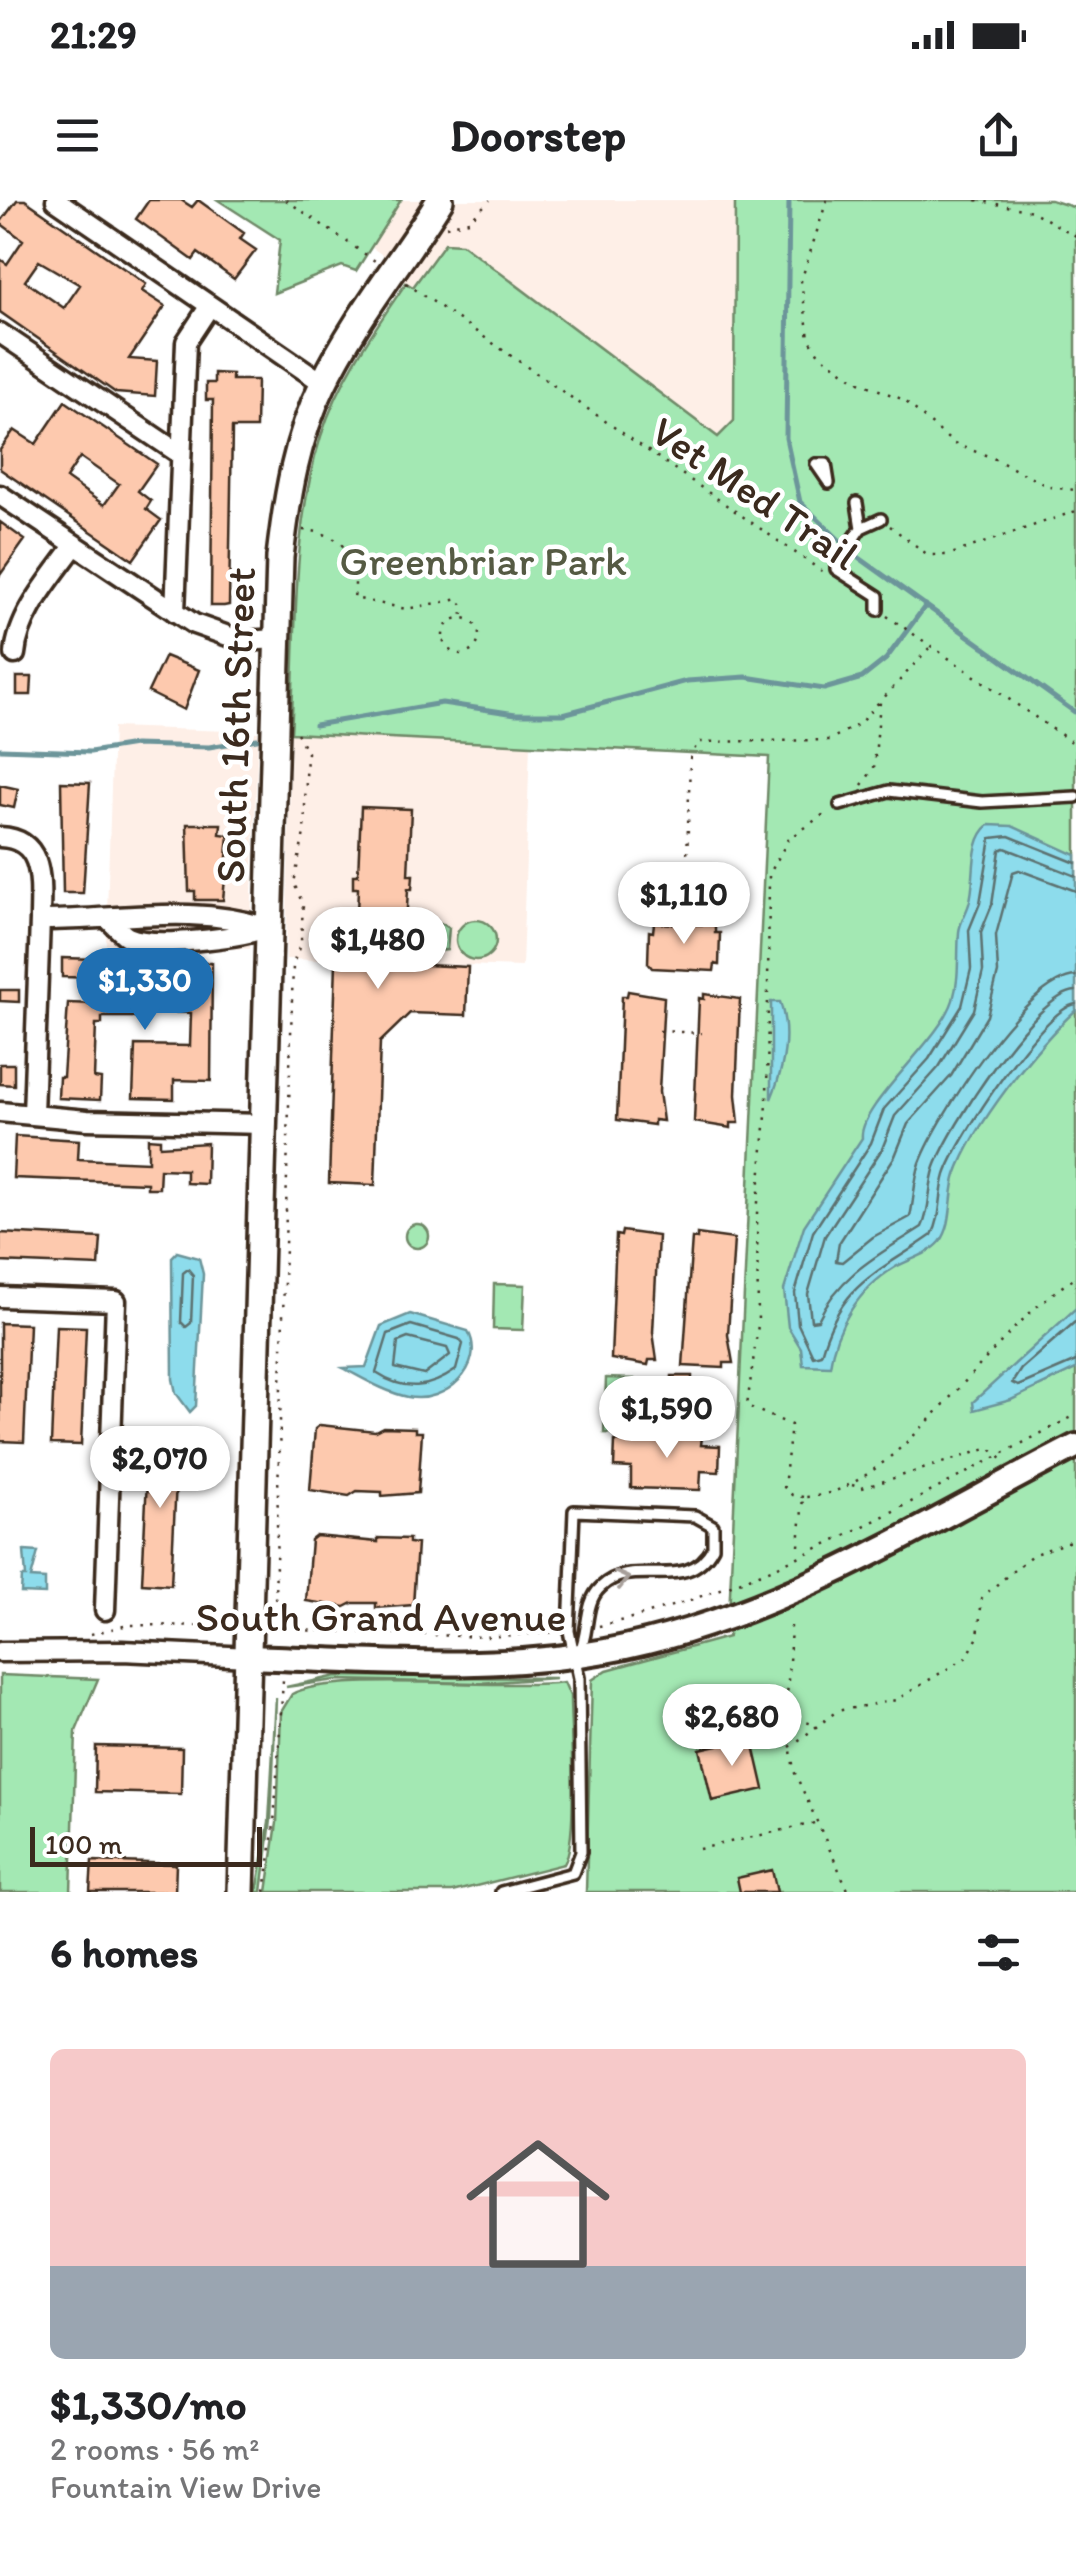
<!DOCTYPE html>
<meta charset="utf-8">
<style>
:root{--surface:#fff;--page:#f6f6f6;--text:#202124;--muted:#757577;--accent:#1f6fb2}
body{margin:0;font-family:Itim,sans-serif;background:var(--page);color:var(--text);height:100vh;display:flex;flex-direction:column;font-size:38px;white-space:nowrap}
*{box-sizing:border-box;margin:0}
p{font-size:32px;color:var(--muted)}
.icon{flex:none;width:55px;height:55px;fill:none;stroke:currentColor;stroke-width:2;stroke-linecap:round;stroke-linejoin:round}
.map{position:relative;height:1692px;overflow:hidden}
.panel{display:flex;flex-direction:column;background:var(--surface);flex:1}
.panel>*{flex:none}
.scale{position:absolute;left:30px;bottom:25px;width:232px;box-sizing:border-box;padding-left:10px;border:5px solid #3b2a1e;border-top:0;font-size:28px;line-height:35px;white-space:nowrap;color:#3b2a1e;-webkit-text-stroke:8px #fff;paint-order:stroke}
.price{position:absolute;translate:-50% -85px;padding:0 22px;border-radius:35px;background:#fff;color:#222;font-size:32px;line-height:65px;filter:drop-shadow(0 2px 5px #0008)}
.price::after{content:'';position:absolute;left:50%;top:60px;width:30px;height:22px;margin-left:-15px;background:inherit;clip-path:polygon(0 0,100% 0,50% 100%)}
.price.on{background:var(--accent);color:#fff}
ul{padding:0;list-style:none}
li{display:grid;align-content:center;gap:20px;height:530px;padding:0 50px}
li span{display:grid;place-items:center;height:310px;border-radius:15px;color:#555}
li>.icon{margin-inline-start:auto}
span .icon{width:180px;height:180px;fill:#fffc;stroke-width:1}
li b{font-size:42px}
h2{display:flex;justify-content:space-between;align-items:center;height:120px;padding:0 50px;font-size:42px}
.status{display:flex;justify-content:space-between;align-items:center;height:70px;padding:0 50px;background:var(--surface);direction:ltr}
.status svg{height:28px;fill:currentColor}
header{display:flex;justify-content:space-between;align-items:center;height:130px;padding:0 50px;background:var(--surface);font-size:45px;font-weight:700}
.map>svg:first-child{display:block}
.built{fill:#feefe7}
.green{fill:#a3e8b3;stroke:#6f8968;stroke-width:2.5}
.water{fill:#8ddcec;stroke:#6c959a;stroke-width:2.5}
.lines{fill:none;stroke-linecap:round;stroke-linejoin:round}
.shore{stroke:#5c7170;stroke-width:2.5}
.stream{stroke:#6c959a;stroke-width:5}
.building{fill:#fdc9ae;stroke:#3b2a1e;stroke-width:2.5;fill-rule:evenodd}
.service-casing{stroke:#3b2a1e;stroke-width:16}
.minor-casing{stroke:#3b2a1e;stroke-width:25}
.tertiary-casing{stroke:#3b2a1e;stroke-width:30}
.secondary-casing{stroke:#3b2a1e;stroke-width:32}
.path{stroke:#3b2a1e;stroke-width:2.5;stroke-dasharray:2.5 8;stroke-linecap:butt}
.service{stroke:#fff;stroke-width:9}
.minor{stroke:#fff;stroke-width:18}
.tertiary{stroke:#fff;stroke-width:22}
.secondary{stroke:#fff;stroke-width:25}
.oneway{stroke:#a79f9a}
.labels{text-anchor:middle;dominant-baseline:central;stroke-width:9;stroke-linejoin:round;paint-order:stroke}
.street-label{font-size:42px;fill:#3b2a1e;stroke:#fff}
.park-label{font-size:42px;fill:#555a43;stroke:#fff}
</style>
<div class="status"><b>21:29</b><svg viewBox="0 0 49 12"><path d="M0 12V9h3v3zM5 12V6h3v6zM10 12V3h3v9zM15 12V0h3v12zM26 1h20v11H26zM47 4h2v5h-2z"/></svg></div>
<header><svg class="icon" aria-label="menu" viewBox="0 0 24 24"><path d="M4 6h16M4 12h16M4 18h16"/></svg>Doorstep<svg class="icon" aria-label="share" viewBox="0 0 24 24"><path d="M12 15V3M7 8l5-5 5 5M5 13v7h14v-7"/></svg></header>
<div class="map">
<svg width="1076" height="1692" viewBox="0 0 1076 1692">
<rect width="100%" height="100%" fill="#fff"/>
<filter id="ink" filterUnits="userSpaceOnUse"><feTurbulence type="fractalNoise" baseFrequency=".01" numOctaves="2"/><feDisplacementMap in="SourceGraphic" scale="20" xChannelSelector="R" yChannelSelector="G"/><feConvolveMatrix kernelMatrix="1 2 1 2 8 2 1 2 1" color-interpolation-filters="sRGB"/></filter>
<g filter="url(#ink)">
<path class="built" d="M303,0H781L778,341L392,73L397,65Z
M113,527L258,532L250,749L106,744Z
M291,533L530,545L522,767L286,759Z"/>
<path class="green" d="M218,0H401L356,71L342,66L274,93L280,40Z
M735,0H1051L1076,8V1692H586L592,1480L607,1470L728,1437L769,557L291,533C297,435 291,331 321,236C339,180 373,131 406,83L413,87L445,43L462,44L718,237L734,221Z
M456 740a20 20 0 1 1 40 0a20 20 0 1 1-40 0Z
M419,724H443L449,728L447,750L418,753Z
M405 1036a12 12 0 1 1 24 0a12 12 0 1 1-24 0Z
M494,1084L525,1085L523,1130L493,1129Z
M606,1178L634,1179L632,1234L604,1233Z
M0,1475L98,1479L76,1531L71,1692H0Z
M337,1476L556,1478L478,1483L336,1480L286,1487Z
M564,1482L570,1496C570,1531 579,1638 564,1664L452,1692H267L277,1623L281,1512L292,1494C331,1471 504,1490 564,1482Z
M276,1498L271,1620L262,1692H257L269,1623Z"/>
<path class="water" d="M989,625L1012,626L1076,655V810C1037,845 973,926 956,975C949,996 954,1024 940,1042C930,1054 908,1060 894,1068C860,1088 835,1127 830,1166L803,1165L801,1148L788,1127L784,1090L804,1026L862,938C858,906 941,840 953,800C960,776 957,756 959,732C960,722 966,714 969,704C977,680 968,642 989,625Z
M771,802H780C791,834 784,868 771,899Z
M177,1052L199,1058L203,1074L196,1206L190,1212L176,1193L173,1179L172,1057Z
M1076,1108V1169L1011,1200L974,1210L973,1202Z
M410,1114L468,1131C487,1166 445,1205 408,1197C385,1192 364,1179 343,1168L366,1167L381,1126Z
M643,1199H661L662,1212L695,1214L696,1207H704L703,1231H691V1220L663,1219L662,1229L642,1228Z
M24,1351L38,1352L31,1378L45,1379V1394L21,1393L22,1377H26Z"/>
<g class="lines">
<path class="shore" d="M1076,663L1009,636L991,638L980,703L969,730L971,769L962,806L929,859L884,909L871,943L813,1032L795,1093L798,1124L813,1156L821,1154C841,1082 877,1074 932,1035C942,1017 939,995 945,975C956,941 1043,808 1076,804
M1076,676L1005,648L1000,650L992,705L981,732L983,771L974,810L939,867L895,916L882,949L825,1036L808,1094L811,1121L818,1120C840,1073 882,1053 922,1027C931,1008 928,986 935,967C949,929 1035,793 1076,791
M1076,691L1019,670L1013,672L996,735L998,773L987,816L951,876L908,924L895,956L839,1043L836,1061L842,1062L873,1037L910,1017C914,1000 914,980 920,963C937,918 1026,778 1076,776
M188,1069L193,1075L191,1123L186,1127L181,1122L183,1073Z
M1076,1121L1021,1169L1012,1183L1018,1186L1076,1161
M411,1125L459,1139L463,1144L456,1170C429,1189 405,1192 376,1173L388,1134Z
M408,1138L447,1148L450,1155L424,1175L395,1168L398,1142Z"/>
<path class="stream" d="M789,0L786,238L800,302L854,354L1076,513
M315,525L442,503L516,514H563L687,481L746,477L824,489L862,478L886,459L926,405
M0,549L90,552L134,545L209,547L257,539"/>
</g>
<path class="building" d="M17,0H25L146,84L142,91L165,106L129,159L157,161L155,196L116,193L0,112V59L7,64L23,40L0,23ZM39,61L80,85L64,108L25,81Z
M149,0H181L192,7L198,0L244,33L240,39L256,50L234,79L198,53L193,60L136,19Z
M214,173L232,174V180H257L256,228H232L229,405L224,406H211L213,200H206V183H214Z
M65,201L157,264L138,291L151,301L146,309L161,320L133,360L0,269V250L14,230L36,244ZM80,257L119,284L104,305L66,278Z
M0,322L25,340L0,375Z
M165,456L199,470L184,510L148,492Z
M17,477H32L31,495H17Z
M61,582L90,583L83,693H63Z
M0,585L18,589L14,608L0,605Z
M361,607L411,609L408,675H413L412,689H408L404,764L468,767L466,815L410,813L380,842L375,985L329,983L336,762L355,763L358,688H353V675H358Z
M187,624H221L220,634L229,635L223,700H195V691H189Z
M654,723L715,725V733H720L719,765L715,764L714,771L652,768L648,763L649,731L653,732Z
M62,758L98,759V778L62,777Z
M160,763H212L211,881L174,880V899L133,898L135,845L190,846L191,813L148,811L147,817H102V824H96L94,878L101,879L100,900L58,898L59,877H63L68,803L124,805V770H160Z
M0,790H19V802L0,801Z
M628,791L664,797L659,892L663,921L654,920V925L617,920L622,796H627Z
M704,794L740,799L736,895L739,923H731V928L694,922L699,798L704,799Z
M0,864H14V885L0,884Z
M15,936L79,940L78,959L148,962V938L160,939V946L207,943L206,984L186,983V970L160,969L159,988H147V983L13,978Z
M622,1031L658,1036L653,1132L657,1160H649L648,1165L611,1159L616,1035L621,1036Z
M0,1033L101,1038L99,1066L0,1062Z
M697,1034L734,1039L728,1135L733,1163H724V1168L683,1166L692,1038L697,1039Z
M0,1123L29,1124L24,1242L0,1241Z
M56,1126L86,1127L81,1245L51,1244Z
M672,1176H692L691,1200L671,1199Z
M320,1225L375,1231L383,1227L415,1228V1232H422L418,1293L382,1296V1292L357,1291L349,1296L310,1290L315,1229Z
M632,1234L702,1237L701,1245L720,1246L719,1272L701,1271L700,1290L631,1288V1268L614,1267L615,1241L632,1242Z
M149,1238L178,1239L171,1385L142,1383Z
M316,1336L378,1342V1338L409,1339V1343L417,1344L413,1405L376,1408V1403H353L345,1407L306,1401L311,1340Z
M752,1537L764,1589L712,1601L700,1549Z
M96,1546L182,1548L181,1594L95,1592Z
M92,1661L176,1664L175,1692H90Z
M772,1670L777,1692H740L737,1678Z"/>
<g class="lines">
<g class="service-casing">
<path id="service" d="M816,264H826L829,283Z
M857,303L861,328
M878,410V396L836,369V364L861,328L881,319
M840,605L889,591L982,602L1076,597
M501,1692L573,1673L581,1652L579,1478L569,1431L574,1311L695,1316L713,1326V1347C687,1396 634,1355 601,1387C583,1403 590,1433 579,1453"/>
</g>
<g class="minor-casing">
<path id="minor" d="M56,0L323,183
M0,133L180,254
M0,295L194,424L242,441L278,439
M175,412L186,142L209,107
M15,454C18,415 52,377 74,346
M0,637C47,639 40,686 40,720C116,721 193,703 268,728
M110,721C115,725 122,734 128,737C155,749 239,737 268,728
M0,912L87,920L265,924
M33,914L40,720
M0,1097L116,1101L105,1410
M0,1452L122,1451L250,1457"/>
</g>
<g class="tertiary-casing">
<path id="tertiary" d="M250,1457C367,1461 489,1472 605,1451C775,1420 925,1323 1076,1246"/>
</g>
<g class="secondary-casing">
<path id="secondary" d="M241,1692L280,357C287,297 296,239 323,184C354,119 402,61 440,0"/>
</g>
<path class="path" d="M286,0L375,61
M827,0L801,81L809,138L819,154L857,181L904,200L954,244L991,257L1049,287L1076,290
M976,0L1032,11L1076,36
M446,26L469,21L490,0
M406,83L823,372
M890,326L928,355H948L1076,311
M303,330C345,333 359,358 354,398L406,409L459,399L464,407L462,418
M887,416L1076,545
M443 436a18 18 0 1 1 36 0a18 18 0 1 1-36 0Z
M862,585L874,568L880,502L931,446
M685,727L690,559L698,542L829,540L859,524L879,502
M659,831L702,833
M852,1285L862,1288L990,1248L1005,1262
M803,1297L792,1295L784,1287L791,1225L747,1206L758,1125L757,1013L767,905L769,675L788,640L828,611
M799,1346L803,1297C899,1297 990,1125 1076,1078
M282,1420L275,1398L293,764L301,742L303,705L294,683L304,633L307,552L296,531
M270,1425L282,1420L298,1430L486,1437L557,1432
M599,1426C770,1387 921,1295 1076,1215
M791,1426L786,1516L794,1571L849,1692
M91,1434L128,1425L227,1426
M787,1517L813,1524
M790,1547L837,1511L896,1500L967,1457L978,1437L982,1397L1032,1355L1076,1339
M699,1649L819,1622
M265,1692L274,1624L283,1480"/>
<use href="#service" class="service"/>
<use href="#minor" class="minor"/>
<use href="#tertiary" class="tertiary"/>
<use href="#secondary" class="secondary"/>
</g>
<defs><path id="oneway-chevron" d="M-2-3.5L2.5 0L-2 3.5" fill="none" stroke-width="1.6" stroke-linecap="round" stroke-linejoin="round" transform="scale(2.5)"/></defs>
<use class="oneway" href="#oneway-chevron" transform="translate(622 1379) rotate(-13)"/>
</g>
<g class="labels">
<g class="street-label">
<text transform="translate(755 293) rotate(34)">Vet Med Trail</text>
<text transform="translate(235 525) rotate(-88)">South 16th Street</text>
<text x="381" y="1416">South Grand Avenue</text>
</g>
<g class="park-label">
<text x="483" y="360">Greenbriar Park</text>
</g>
</g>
</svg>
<div class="scale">100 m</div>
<b class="price" style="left:684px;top:747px">$1,110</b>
<b class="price" style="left:378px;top:792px">$1,480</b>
<b class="price on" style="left:145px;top:833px">$1,330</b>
<b class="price" style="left:667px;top:1261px">$1,590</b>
<b class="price" style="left:160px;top:1311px">$2,070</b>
<b class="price" style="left:732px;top:1569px">$2,680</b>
</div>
<section class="panel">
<h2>6 homes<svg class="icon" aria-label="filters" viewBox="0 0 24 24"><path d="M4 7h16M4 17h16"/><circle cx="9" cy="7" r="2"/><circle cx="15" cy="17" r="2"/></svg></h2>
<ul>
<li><span style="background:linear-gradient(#f6c9c9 70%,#9aa5b1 0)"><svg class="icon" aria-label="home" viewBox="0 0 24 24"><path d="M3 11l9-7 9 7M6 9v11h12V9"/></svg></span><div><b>$1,330/mo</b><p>2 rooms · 56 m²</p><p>Fountain View Drive</p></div></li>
</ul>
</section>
